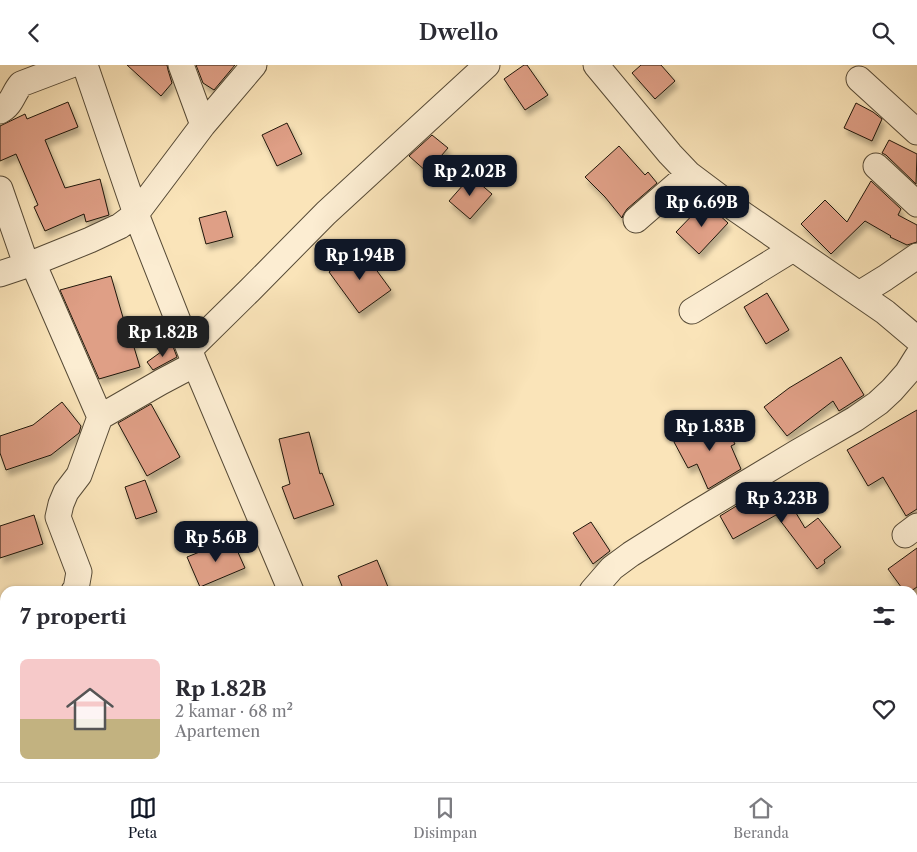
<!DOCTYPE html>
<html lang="id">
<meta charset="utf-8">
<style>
:root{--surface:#fff;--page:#f2f2f3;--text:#2b2b33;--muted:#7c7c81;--line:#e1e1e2;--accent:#111827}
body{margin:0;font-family:"Libre Caslon Text",serif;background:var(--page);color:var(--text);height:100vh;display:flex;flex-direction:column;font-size:19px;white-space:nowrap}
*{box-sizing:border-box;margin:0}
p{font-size:16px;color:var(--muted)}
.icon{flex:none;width:28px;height:28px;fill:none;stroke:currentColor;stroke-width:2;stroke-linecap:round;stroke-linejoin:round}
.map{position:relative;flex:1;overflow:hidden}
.details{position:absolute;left:0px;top:521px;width:918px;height:196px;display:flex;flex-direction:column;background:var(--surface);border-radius:15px 15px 0 0;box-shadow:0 1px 4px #0004}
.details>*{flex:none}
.price{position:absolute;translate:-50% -42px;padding:0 11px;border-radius:10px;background:var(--accent);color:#fff;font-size:16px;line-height:32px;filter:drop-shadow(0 1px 2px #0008)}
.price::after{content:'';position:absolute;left:50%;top:30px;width:15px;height:11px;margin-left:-8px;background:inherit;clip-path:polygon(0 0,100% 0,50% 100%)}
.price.selected{background:#222;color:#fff}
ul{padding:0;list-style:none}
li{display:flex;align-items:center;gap:15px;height:125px;padding:0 20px}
li span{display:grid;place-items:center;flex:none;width:140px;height:100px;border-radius:8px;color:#555}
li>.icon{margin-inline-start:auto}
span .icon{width:60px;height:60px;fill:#fffc;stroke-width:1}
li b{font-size:21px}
h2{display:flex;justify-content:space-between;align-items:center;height:60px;padding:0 20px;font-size:21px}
header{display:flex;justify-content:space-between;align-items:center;height:65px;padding:0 20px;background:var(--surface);font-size:22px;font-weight:600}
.tab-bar{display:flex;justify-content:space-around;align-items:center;height:70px;border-top:1px solid var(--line);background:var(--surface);font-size:14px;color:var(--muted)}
.tab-bar a{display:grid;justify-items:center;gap:2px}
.tab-bar .selected{color:var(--accent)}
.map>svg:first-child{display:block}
.building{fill:#df9f86;stroke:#1f160b;filter:url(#shadow)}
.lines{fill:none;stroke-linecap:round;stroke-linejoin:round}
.minor-casing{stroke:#564a36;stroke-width:27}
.minor{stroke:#fcedd2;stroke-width:25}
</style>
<header><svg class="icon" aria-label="back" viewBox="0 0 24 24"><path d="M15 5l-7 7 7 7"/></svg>Dwello<svg class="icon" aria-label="search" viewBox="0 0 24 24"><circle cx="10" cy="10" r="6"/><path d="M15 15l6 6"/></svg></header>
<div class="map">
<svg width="917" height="717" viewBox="0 0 917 717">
<defs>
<filter id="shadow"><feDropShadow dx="3" dy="5.5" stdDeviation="2.5" flood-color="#0004"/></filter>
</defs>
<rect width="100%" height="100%" fill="#fae4b9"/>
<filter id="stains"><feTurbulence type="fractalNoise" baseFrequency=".004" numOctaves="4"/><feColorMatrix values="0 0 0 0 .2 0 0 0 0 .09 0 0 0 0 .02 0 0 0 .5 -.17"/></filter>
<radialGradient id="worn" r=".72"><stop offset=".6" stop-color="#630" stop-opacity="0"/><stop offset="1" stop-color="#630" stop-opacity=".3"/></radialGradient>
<path class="building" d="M127,0H167L168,5L172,18L161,31Z
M196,0H235L214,25L203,18Z
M524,0H527L548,30L525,45L504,14Z
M641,0H661L675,16L655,34L632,8Z
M68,37L78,62L45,75L65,123L100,114L109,150L86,157L84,149L45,166L34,142L38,140L16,89L0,96V61L25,49L27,54Z
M856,38L873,47L882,54L872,76L844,63Z
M287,58L302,89L277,101L262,70Z
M432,70L448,83L427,107L409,91Z
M889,75L917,89L916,119L886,90L882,88Z
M619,81L645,110L648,107L657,118L627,144L623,150L622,153L605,132L585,112Z
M471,111L492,129L470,154L449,136Z
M871,116L901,144L898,150L917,160V177L907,180L890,172L891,171L865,156L831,189L801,159L825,135L847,157Z
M704,138L716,147L728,158L699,189L676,167Z
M226,146L233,172L206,179L199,153Z
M361,184L391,225L359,248L329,207Z
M111,211L124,256H126L140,302L99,314L60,225Z
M767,228L789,265L766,279L744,242Z
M172,279L177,292L153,305L147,297Z
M841,292L864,330L839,346L833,336L787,371L764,342L789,323Z
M62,337L81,361L79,368L51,390L6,405L0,388V371L33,360Z
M151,339L180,392L147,411L118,358Z
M917,345V444L906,451L883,412L868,421L847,385Z
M720,352L735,379L731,381L741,404L708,424L697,399L688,403L674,377Z
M309,367L320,409L322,408L334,440L294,454L282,422L290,419L279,374Z
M145,415L157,447L136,454L125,422Z
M769,421L773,428L781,423L805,463L818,453L841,482L824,495L825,498L817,504L776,450L733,474L720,451Z
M34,450L43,479L0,493V461Z
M591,457L610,486L593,499L573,468Z
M232,474L245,503L200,522L187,492Z
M917,483V522L911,526H904L888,504Z
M377,495L388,522L377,526H344L338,511Z"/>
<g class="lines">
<g class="minor-casing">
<path id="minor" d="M85,0L136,149L195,299L291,526
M181,0L203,60
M596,0L670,89L689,109L737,145L885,247L917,274
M859,14L917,67
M0,46C12,40 13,28 21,19L71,0
M876,101L917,139
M0,124L26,199
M636,155L689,109
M33,198L100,352
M0,209L33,198L90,175L120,161L136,149L203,60L254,0
M859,229L885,213L917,191
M692,246L793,184
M190,284L249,226L326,148L487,0
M905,470L917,461
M74,526L76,524L79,507L58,452L61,439L66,427L79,410L100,352L161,317L195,299
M592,526L612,503L631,489L693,450L796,388L855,354L878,338L892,325L907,308L917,292
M371,712L373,717
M521,712L524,717
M481,717L487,712"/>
</g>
<use href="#minor" class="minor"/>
</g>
<rect width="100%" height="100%" filter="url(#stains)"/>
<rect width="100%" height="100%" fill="url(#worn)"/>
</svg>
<b class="price" style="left:470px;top:132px">Rp 2.02B</b>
<b class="price" style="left:702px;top:163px">Rp 6.69B</b>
<b class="price" style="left:360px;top:216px">Rp 1.94B</b>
<b class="price selected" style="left:163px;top:293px">Rp 1.82B</b>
<b class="price" style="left:710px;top:387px">Rp 1.83B</b>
<b class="price" style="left:782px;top:459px">Rp 3.23B</b>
<b class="price" style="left:216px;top:498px">Rp 5.6B</b>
<section class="details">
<h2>7 properti<svg class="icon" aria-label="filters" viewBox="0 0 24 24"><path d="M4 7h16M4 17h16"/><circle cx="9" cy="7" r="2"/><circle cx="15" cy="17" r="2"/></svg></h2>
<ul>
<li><span style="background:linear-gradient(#f6c9c9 60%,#c2b280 0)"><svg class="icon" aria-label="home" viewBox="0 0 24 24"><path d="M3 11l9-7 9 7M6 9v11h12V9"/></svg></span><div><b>Rp 1.82B</b><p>2 kamar · 68 m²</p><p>Apartemen</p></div><svg class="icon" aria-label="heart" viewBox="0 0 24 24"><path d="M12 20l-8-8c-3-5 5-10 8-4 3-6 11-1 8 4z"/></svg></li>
</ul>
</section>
</div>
<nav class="tab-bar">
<a class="selected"><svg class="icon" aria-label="map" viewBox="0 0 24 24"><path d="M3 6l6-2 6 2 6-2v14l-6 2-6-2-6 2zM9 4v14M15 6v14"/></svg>Peta</a>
<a><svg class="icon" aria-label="saved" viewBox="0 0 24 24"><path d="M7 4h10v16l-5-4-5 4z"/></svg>Disimpan</a>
<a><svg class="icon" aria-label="home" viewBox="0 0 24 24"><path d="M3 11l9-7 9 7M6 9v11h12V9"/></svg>Beranda</a>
</nav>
